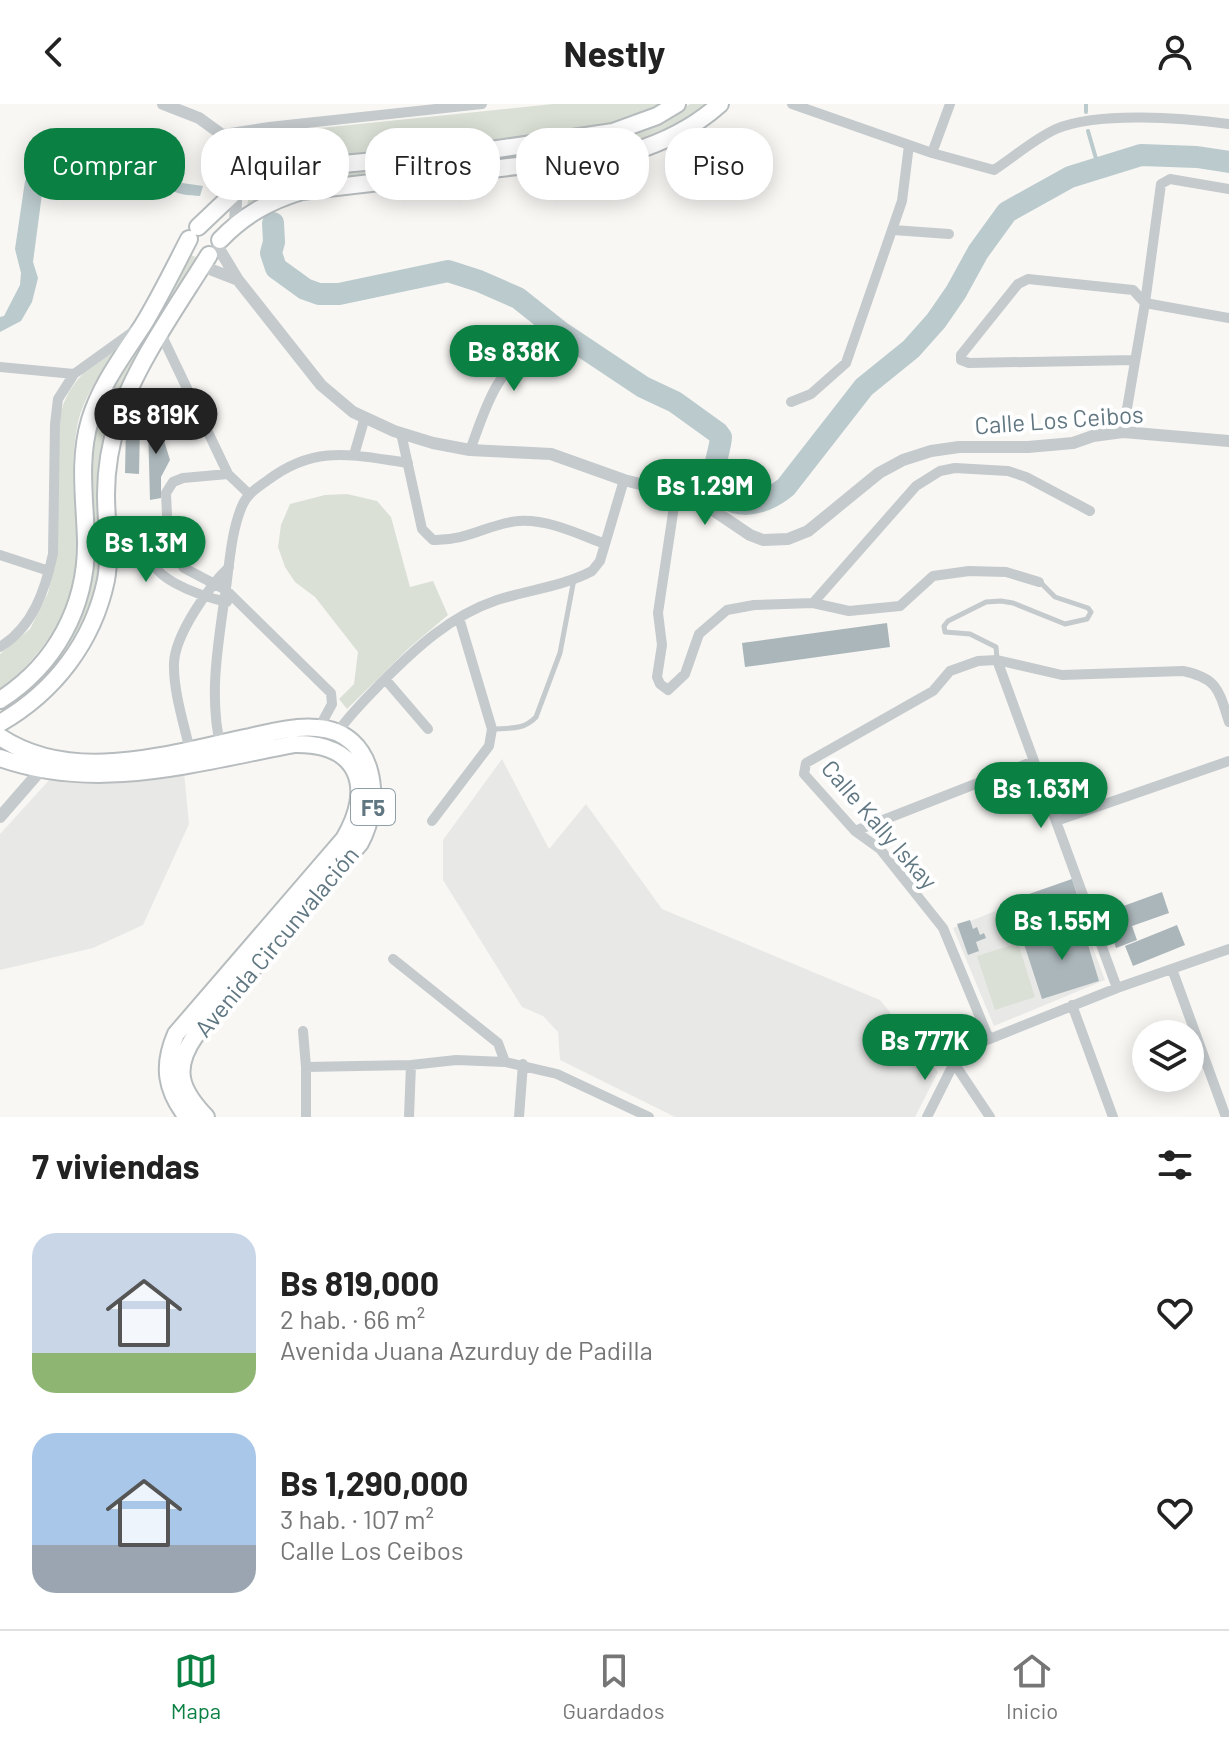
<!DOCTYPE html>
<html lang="es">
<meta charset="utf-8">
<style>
:root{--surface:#fff;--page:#f6f6f6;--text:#222;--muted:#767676;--line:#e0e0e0;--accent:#0b8043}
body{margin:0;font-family:Barlow,sans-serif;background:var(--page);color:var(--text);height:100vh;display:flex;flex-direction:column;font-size:30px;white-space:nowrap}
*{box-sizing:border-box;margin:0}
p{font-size:26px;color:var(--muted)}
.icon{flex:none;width:44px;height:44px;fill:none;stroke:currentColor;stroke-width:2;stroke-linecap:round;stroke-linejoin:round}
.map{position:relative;height:1013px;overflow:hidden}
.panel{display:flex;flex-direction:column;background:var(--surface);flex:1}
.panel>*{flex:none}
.top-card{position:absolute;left:24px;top:24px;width:800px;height:72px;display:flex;gap:16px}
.controls{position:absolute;left:1132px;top:916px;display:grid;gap:16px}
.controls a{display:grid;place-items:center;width:72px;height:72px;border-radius:50%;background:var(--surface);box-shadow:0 4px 20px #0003;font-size:40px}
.price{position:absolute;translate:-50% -68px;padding:0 18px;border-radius:28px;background:var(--accent);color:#fff;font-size:26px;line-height:52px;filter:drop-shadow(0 2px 4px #0008)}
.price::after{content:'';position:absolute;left:50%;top:48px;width:24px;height:18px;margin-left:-12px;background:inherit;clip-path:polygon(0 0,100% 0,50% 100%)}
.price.selected{background:#222;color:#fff}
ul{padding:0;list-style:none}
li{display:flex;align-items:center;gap:24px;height:200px;padding:0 32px}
li span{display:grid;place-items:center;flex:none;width:224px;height:160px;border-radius:24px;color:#555}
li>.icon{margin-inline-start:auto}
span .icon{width:96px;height:96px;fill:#fffc;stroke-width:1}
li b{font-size:34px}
h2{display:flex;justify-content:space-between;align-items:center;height:96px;padding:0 32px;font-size:34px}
.pill{padding:0 28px;border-radius:32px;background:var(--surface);box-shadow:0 4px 20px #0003;font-size:28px;line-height:72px}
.pill.selected{background:var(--accent);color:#fff}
header{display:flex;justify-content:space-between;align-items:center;height:104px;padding:0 32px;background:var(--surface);font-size:36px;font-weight:700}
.tabs{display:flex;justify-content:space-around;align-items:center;height:112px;border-top:2px solid var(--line);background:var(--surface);font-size:22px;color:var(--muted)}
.tabs a{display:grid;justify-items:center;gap:4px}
.tabs .selected{color:var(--accent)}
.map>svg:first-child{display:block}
.built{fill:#e8e9e7}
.green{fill:#dae0d5}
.water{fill:#bbcacd}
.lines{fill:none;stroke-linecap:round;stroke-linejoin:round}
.stream{stroke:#bbcacd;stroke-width:4}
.river{stroke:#bbcacd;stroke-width:22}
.building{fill:#abb6ba}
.trunk-casing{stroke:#b7bcbe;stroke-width:20}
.service{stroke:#c5cacd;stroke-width:5}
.minor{stroke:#c5cacd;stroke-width:10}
.tertiary{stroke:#c5cacd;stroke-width:12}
.trunk{stroke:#fff;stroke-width:16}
.labels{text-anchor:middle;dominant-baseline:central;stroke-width:8;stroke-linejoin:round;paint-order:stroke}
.shield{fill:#fff;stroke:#90a0a8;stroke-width:2}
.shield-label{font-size:22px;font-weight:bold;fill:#607782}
.street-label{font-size:24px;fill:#607782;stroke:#fff}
</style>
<header><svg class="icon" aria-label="back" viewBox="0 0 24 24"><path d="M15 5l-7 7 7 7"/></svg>Nestly<svg class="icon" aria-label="person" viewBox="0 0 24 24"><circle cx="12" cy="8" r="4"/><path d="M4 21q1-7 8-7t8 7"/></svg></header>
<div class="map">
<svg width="1229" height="1013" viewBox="0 0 1229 1013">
<rect width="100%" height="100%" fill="#f8f7f4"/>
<path class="built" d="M502,655L549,745L586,700L662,805L880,896L938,968L915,1013H675L560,956L558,928L543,912L522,903L443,776V736Z
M184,668L189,720L143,821L93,844L0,866V730L51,674Z
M1068,778L1105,876L994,922L953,824Z"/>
<path class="green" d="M553,0H664L617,21L458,42L277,60L267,56L263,46L265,40L281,28Z
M690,0H712L684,20L630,42L290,82L268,90L247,102L249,91L284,76L452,58L609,36L640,28L663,17Z
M188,150L201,155L122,283L107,321L98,379L102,464L86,522L50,574L3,613L0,604C56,569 95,511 94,443C93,398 85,353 100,310C120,252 166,207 188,150Z
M122,236C105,264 83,291 77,323C69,365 76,405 77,446C79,504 41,552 0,587V550L30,525L48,489L53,466L60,313C67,276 95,259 122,236Z
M347,390L377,397L391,413L410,483L433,477L448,511L409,544L347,605L339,595L354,580L358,548L315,493L295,478L285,463L278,443L281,421L290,400L325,391Z
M1018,839L1035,893L995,906L977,852Z"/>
<path class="water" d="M69,46L165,61L182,79L203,82L200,92C189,91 178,91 169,85C164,81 161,75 155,73C125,62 73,64 44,75L33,158L38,174L32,198L21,217L0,228V213L4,212L20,181L21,169L15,145L25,77L41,54Z"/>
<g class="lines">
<path class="stream" d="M1086,0V8
M1088,27L1099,65"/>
<path class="river" d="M273,119L274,138L271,149L276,164L305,185L319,190H339L448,167L479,177L518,194L562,229L643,283L675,298L718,329L721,333C720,347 714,357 715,371C721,412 763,403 786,383L864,283L911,245L936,217L956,188L978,148L1007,108L1070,73L1141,51L1197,53L1229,58"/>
</g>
<path class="building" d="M153,301L170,356L161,373V394L150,396L148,321Z
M126,321L140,322L139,370L125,369Z
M887,519L890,543L745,563L742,539Z
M1072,775L1078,793L1006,818L1000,800Z
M1162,788L1169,809L1132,822L1137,836L1116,844L1104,809Z
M970,816L973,825L977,823L980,831L984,829L986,834L976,838L979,847L968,851L957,820Z
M1082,821L1099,877L1042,895L1024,840Z
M1177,821L1185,841L1133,862L1125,842Z"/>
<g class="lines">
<g class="trunk-casing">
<path id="trunk" d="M198,123L236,87L279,69L310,63L484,47L613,28L657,12L677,0
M220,136C244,111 269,97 302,87L629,49C664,38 693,24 720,0
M0,596C55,561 87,503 86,437C85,396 78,356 90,316C101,280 123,252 143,221C160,193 174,164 189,135
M0,619C54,588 93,538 106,476C111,448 106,418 106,390C106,364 111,337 119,312C135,261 180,198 209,151
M0,633C74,682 171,649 250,633C272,628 294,622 317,624C376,628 383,697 360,739L195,932C172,965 180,986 206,1013
M0,654C99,689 196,658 295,640C359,639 375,683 344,735L176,930C162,962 166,986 187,1013"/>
</g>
<path class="service" d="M997,555L996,543L970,530L945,528L944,522L948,517L986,498L1001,497L1013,499L1065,520L1087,515L1091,508L1088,504L1055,493L1040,478
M493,625C510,624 524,626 536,613L560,549L574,475"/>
<path class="minor" d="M792,0L932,49L994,66C1014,53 1034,35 1056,25C1098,7 1184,14 1229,20
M224,30L269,23L482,0
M932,49L950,0
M893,126L949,130
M161,230L228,370L249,390
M1135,256L969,259L961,256V251L1018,180L1028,175L1133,186L1145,199L1229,214
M0,263L74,270
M791,298L811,290L846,259L902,97L909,41
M1123,328L1145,199L1161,80L1170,75L1229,85
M401,329L422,425L433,436C469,437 489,419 519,417C548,415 578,430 605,440
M470,346C483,313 496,260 534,249C545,246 559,248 571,248
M354,351L365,313
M228,370L183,374L173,378L166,389L168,435L174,449L184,464L226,486L331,589L332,600L319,624
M676,389L658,509L662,541L657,573L660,580L668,586L685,570L699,530L727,506L754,501L813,499L849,507L900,502L933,472L969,467L1006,468L1039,478
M168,435L154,439C134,472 205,493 227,498
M0,451L49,467
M813,499L916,382L940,367L955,364L1008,367L1026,373L1090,407
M0,543C33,523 45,486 53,450L55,320L58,295L74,270L138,224
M997,556L1117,884
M385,575L428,625
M337,629C350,610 366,595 382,578C416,544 450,512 497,496C528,486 564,482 592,467L600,457L624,376
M221,644C209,596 217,547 224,498C229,468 230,430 242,402C247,390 257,384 268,376C316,340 352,351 408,359
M191,651C185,623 173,588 174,559C175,531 209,482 229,463
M432,717L489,642L492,625L459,514
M1056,717L1229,657
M855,727L1034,657
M393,855L498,939L505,958
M1172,865L1226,1013
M1072,901L1113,1013
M303,927L306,963V1013
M989,935L943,824L880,745L855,727L804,670L806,659L933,587L950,567L978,557L997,556L1062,571L1183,567C1218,574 1219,587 1229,618
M954,959L990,1013
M306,963L411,961L456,956L505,958L557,970L649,1013
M409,1013L411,961
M519,1013L523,960
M927,1013L954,959L972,942L1117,884L1229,845"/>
<path class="tertiary" d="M163,0L199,14L258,57L279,69
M225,33C240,57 236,93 235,120
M218,143L238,176L321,281L353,308L394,327L433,339L470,346L551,350L624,376L676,389L707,402L750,431L763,436L788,435L808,427L879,369L903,356L931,347L959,343H1028L1073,339L1093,332L1123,328L1229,337
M202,162L238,176
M0,713L40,667"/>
<use href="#trunk" class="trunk"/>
</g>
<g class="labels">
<rect class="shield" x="351" y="685" width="44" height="36" rx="6"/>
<g class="shield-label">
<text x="373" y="703">F5</text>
</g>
<g class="street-label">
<text transform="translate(1059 315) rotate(-4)">Calle Los Ceibos</text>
<text transform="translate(880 720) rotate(49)">Calle Kally Iskay</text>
<text transform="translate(276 837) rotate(-50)">Avenida Circunvalación</text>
</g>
</g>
</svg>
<div class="controls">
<a><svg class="icon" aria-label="layers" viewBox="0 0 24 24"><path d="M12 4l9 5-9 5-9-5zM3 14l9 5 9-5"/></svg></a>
</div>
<b class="price" style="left:514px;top:289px">Bs 838K</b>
<b class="price selected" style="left:156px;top:352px">Bs 819K</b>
<b class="price" style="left:705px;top:423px">Bs 1.29M</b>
<b class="price" style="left:146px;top:480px">Bs 1.3M</b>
<b class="price" style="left:1041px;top:726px">Bs 1.63M</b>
<b class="price" style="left:1062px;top:858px">Bs 1.55M</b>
<b class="price" style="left:925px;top:978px">Bs 777K</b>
<div class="top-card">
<a class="pill selected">Comprar</a>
<a class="pill">Alquilar</a>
<a class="pill">Filtros</a>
<a class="pill">Nuevo</a>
<a class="pill">Piso</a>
</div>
</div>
<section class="panel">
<h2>7 viviendas<svg class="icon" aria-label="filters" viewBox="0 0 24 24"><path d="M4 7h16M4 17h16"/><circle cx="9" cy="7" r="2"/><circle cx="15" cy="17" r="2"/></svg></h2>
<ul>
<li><span style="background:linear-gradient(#c9d6e8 75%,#8fb573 0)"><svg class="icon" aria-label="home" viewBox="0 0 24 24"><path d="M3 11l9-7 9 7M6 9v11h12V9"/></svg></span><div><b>Bs 819,000</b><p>2 hab. · 66 m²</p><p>Avenida Juana Azurduy de Padilla</p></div><svg class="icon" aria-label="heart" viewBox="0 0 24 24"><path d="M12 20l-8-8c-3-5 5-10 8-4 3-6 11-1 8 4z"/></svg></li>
<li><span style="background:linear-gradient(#a9c7e8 70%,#9aa5b1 0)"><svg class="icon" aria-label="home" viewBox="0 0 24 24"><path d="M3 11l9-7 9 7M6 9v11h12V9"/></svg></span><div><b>Bs 1,290,000</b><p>3 hab. · 107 m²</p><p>Calle Los Ceibos</p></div><svg class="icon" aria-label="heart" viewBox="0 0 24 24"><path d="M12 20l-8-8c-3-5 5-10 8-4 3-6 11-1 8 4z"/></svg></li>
</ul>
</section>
<nav class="tabs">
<a class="selected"><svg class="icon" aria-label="map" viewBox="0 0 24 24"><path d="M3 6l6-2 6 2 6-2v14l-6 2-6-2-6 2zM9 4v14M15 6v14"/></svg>Mapa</a>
<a><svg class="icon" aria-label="saved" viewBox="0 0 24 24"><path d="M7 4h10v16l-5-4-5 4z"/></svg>Guardados</a>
<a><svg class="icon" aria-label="home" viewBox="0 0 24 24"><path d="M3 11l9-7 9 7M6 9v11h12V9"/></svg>Inicio</a>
</nav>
